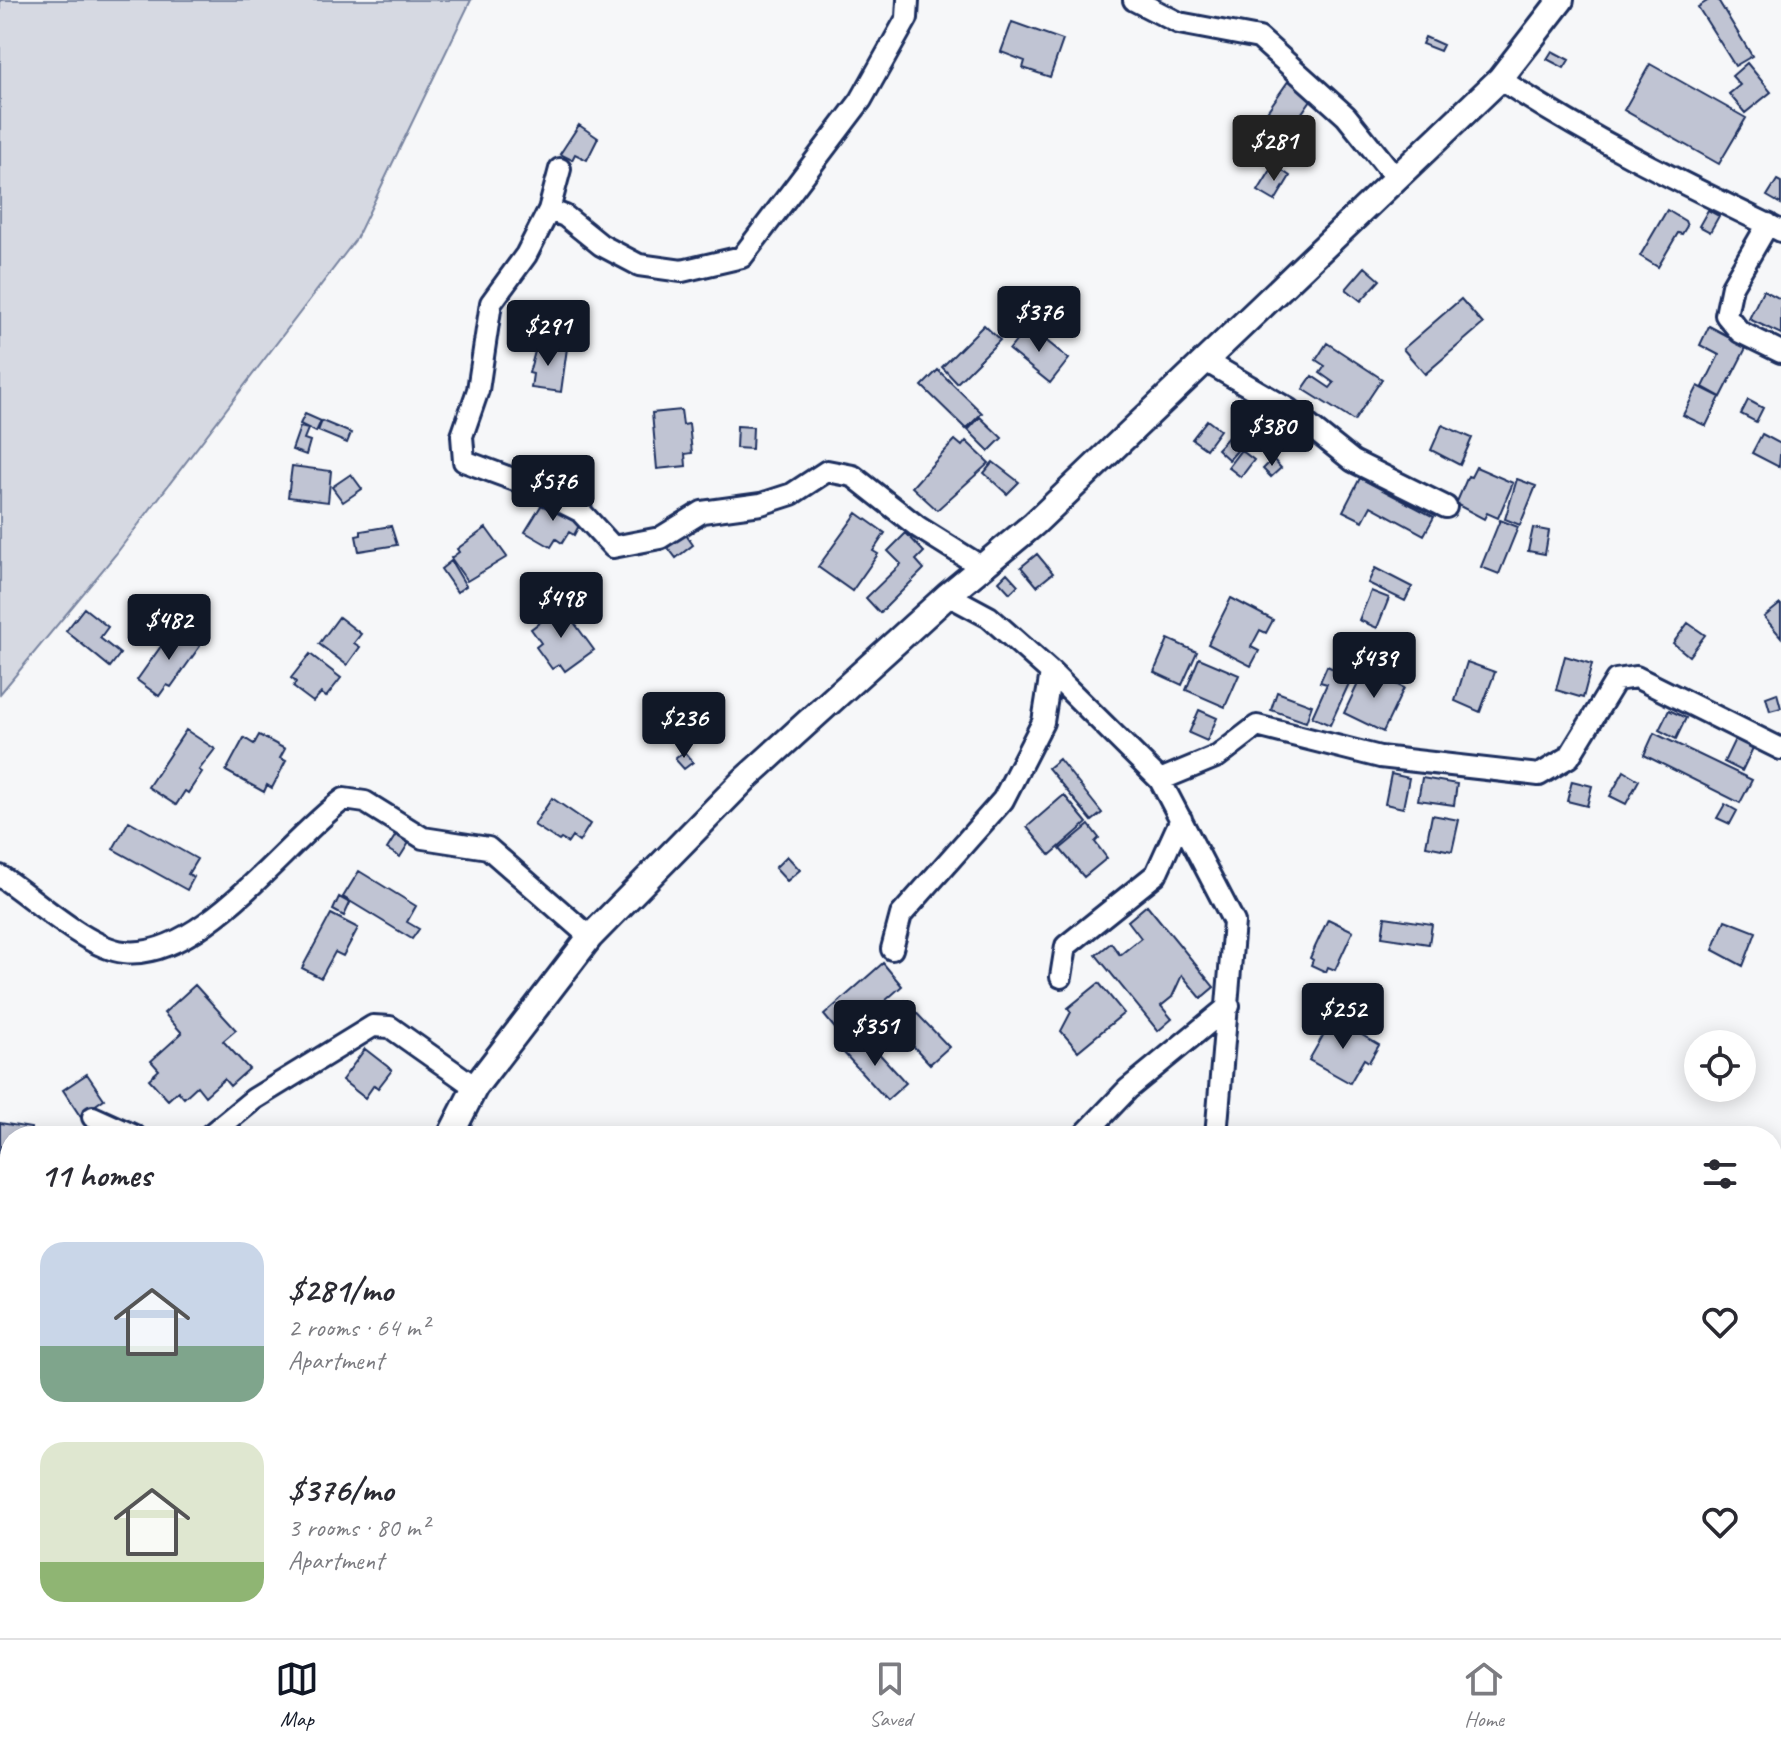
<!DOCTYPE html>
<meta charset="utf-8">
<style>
:root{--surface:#fff;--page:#f2f2f3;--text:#2b2b33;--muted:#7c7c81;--line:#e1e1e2;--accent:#111827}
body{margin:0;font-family:Caveat,sans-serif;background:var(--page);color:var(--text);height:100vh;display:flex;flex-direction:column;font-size:30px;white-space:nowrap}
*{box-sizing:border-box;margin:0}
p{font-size:26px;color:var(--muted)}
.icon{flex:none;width:44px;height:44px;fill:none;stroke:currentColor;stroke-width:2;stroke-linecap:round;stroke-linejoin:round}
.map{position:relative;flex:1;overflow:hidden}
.sheet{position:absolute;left:0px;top:1126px;width:1782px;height:512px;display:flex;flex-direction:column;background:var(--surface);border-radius:32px 32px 0 0;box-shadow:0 4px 20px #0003}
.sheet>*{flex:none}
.controls{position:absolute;left:1684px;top:1030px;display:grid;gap:16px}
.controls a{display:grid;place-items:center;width:72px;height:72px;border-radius:50%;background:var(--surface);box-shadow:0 4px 20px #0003;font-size:40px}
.price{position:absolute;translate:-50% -68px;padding:0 18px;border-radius:8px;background:var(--accent);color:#fff;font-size:26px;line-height:52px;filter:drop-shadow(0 2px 4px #0008)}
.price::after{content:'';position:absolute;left:50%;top:48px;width:24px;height:18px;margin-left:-12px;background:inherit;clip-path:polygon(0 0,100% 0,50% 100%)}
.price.on{background:#222;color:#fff}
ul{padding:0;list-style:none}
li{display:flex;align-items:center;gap:24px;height:200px;padding:0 40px}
li span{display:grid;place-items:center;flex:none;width:224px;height:160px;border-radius:24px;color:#555}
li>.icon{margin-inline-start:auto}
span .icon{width:96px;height:96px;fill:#fffc;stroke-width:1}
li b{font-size:34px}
h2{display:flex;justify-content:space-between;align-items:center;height:96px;padding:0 40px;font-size:34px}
.tabs{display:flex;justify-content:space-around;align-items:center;height:112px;border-top:2px solid var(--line);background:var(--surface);font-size:22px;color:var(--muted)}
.tabs a{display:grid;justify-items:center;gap:4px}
.tabs .on{color:var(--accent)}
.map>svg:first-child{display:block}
.green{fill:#d6d9e2;stroke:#7884a0;stroke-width:2}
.building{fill:#c0c4d3;stroke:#1b2f5e;stroke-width:2}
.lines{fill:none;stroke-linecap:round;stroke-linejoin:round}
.minor-casing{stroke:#1b2f5e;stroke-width:26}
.tertiary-casing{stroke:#1b2f5e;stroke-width:30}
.minor{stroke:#fff;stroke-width:20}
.tertiary{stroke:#fff;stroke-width:24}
</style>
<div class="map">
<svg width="1781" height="1638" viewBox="0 0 1781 1638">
<rect width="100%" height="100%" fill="#f6f7f9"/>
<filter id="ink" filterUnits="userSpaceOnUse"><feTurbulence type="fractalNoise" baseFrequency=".0125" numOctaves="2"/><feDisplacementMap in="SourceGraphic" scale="16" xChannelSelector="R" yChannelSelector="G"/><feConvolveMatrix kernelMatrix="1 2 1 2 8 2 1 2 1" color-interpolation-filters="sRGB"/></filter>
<g filter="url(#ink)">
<path class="green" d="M0,0H471L356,239L116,554L0,694Z"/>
<path class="building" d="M1709,0H1718L1752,56L1735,66L1698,7Z
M1012,22L1063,40L1050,77L1023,68L1025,61L1001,52Z
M1425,37L1443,45L1440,51L1422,44Z
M1552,51L1569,60L1564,68L1547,59Z
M1747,63L1771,92L1745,113L1729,94L1740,85L1732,76Z
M1650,64L1746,118L1719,164L1624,110Z
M1289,80L1313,97L1283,140L1259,123Z
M579,125L598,138L587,160L575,154L572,160L560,154Z
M1274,165L1290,176L1275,201L1258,191Z
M1777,180L1781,182V204L1767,196Z
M1667,210L1685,221L1687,226L1682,234L1678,233L1658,267L1640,256Z
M1708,210L1719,216L1710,232L1699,226Z
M1365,267L1380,280L1361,301L1346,289Z
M1763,290L1781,299V334L1749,319Z
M1461,299L1483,324L1425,374L1403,349Z
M984,325L1000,340L957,383L942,367Z
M1028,326L1069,359L1050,383L1009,350Z
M1709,326L1747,346L1721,397L1703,387L1719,355L1700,345Z
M1327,343L1382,379L1354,421L1303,389L1312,376L1330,388L1334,383L1320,373L1325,366L1316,360Z
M537,344L567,348L561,392L531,388L533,374L529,373Z
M938,370L982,413L966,429L922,386Z
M1698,386L1720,397L1706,426L1683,415Z
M1748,400L1763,408L1756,422L1741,414Z
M681,410L683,425L689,424L692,453L685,454L686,466L657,469L652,413Z
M305,414L321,421L316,432L300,424Z
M980,417L1002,438L989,451L968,430Z
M1207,420L1220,430L1206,449L1192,439Z
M322,421L351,433L347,443L318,431Z
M1442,425L1472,438L1460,465L1431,450Z
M737,426L753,427L752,449L736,448Z
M300,427L308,429L304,439L310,441L306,455L292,450Z
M1236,429L1247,439L1229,460L1217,449Z
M1762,434L1781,444L1779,467L1752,453Z
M955,440L962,446L966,441L989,463L937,510L912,487Z
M1241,450L1254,460L1241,477L1228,467Z
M1273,459L1281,468L1271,477L1263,469Z
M993,462L1019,482L1007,494L984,473Z
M292,466L331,471L328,502L288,497Z
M1476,467L1513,483L1498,518L1487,513L1484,519L1456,504L1468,476L1471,477Z
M351,474L362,489L343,502L332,487Z
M1360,478L1434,517L1424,535L1371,506L1363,521L1343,511Z
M1517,479L1536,486L1520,525L1505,519Z
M547,496L583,518L574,535L569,532L562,543L556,539L551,547L525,532Z
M857,513L885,533L873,551L878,554L852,591L818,567Z
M1500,520L1518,527L1499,574L1481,567Z
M391,526L397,545L359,551L356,536L361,535V531Z
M486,528L507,557L467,581L451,558L459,552L457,549Z
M1533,528L1549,531L1545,554L1528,551Z
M684,532L693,545L676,558L666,545Z
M906,533L924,552L916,560L924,569L880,613L866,598L901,564L888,551Z
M1037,554L1053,573L1037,586L1021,567Z
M451,561L466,586L457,592L441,569Z
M1375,568L1412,587L1405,601L1368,583Z
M1007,573L1018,585L1010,593L999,581Z
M1371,591L1389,598L1377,628L1359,620Z
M1231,598L1273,620L1266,633L1260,630L1251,647L1259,651L1251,666L1208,644Z
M1780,604L1781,605V637L1764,617Z
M562,606L594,650L565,671L560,664L552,669L536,647L541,643L531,629Z
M84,608L108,627L100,638L120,654L110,667L66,631Z
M339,617L361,634L354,643L360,647L347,665L319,644Z
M1688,623L1705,635L1689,656L1673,643Z
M174,628L200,646L171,687L167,685L159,696L137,680Z
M1168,639L1197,652L1182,685L1154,672Z
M310,654L341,678L326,697L321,693L313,702L293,687L296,682L291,678Z
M1565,656L1592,664L1583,698L1556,690Z
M1199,658L1239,675L1225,707L1186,690Z
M1467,662L1495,672L1480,712L1455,701Z
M1327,666L1352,677L1330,725L1312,717L1327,684L1320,682Z
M1365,669L1404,688L1383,732L1344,713Z
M1277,692L1312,705L1306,722L1271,710Z
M1777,693L1781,708L1770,711L1766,697Z
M1199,710L1217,718L1207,741L1189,733Z
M1669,710L1686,718L1676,739L1659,730Z
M186,730L215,749L199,770L202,772L188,793L185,791L176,805L148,787Z
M1654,733L1752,780L1740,803L1644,755Z
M259,735L285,749L280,758L286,761L272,788L267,785L264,792L226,771L244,738L254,744Z
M1735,739L1753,748L1742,771L1724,762Z
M684,752L693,762L684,769L675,759Z
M1059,759L1102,813L1092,821L1048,768Z
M1624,771L1639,780L1626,804L1610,796Z
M1391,774L1409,778L1403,808L1385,804Z
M1422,778L1457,784L1454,805L1418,800Z
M1572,781L1592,786L1587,806L1567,801Z
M1064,795L1087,823L1050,855L1027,827Z
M552,798L590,824L579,842L572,837L568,843L561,839L559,841L534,825Z
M1725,804L1737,811L1730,824L1717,818Z
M1432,815L1459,820L1452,851L1426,846Z
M129,821L197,859L188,874L194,877L187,890L113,849Z
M1089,825L1099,838L1095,842L1107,858L1084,877L1060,849Z
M397,833L410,841L400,857L387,849Z
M787,856L800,870L787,881L775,868Z
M359,871L416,906L407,922L419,929L412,939L343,897Z
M339,897L350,903L344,916L333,910Z
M1147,905L1214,987L1201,998L1182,975L1172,997L1161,1006L1172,1019L1158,1031L1096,955L1111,943L1120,955L1141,938L1128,921Z
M331,914L358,928L343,956L335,952L321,978L302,968Z
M1385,917L1432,924L1429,944L1382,937Z
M1328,919L1353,931L1335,970L1328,967L1326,972L1311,965L1313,960L1310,958Z
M1725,920L1756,932L1743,966L1713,950Z
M883,963L902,986L843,1038L824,1015Z
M1099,983L1124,1013L1078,1051L1061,1031L1071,1012L1068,1008Z
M195,985L236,1030L223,1041L249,1069L230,1086L224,1079L205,1096L197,1086L184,1098L178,1091L168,1100L149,1079L159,1070L151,1061L182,1033L164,1013Z
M905,1001L949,1047L930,1064L887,1018Z
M1333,1018L1379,1045L1369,1062L1364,1059L1350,1083L1309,1060Z
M863,1036L906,1083L887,1100L844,1053Z
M365,1049L392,1070L378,1088L374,1085L365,1098L342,1080Z
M87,1074L104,1099L80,1116L63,1090Z
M0,1123L31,1128L30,1136H10V1180L0,1178Z
M0,1196L10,1198V1236L0,1234Z
M1772,1507L1781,1511V1569L1772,1564Z
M23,1628H69V1638H23Z
M169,1628H199V1638H169Z
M233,1628H253L257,1638H237Z
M722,1628H749V1638H722Z
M1161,1628L1182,1636L1181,1638H1157Z"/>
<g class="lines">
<g class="minor-casing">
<path id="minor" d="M1134,0L1179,23L1259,38L1346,116L1395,177
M1500,79C1590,139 1684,184 1781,231
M560,169L549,210L526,255L491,303L478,390L462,436L464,461L526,484L580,511L613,547L660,538L702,512L761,504L792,494L827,471L853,476L918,527L982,567
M549,210L565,216L601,245L639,265L682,271L742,257L861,100L907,18L908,0
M1768,224L1732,286L1726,315L1740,332L1781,352
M1204,360L1288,409L1353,461L1446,507
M948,595L989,617L1051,672L1160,780L1234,922L1216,1136
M1160,780L1218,756L1257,726L1380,757L1539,775L1569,757L1616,680L1636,677L1781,749
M0,876C33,897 86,948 124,952C201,961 286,841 344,799L365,802L423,838L488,848L590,937
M892,949L901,915L1003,800L1043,722L1051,672
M1061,977L1066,946L1156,874L1181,819
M93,1117L135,1136
M209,1136L254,1099L373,1026L390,1027L475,1087
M1083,1136L1128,1089L1229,1006
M0,1273L10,1275
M1772,1602L1781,1606
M117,1628L118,1638
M422,1628L438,1638
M1514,1628L1535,1638
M557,1638L563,1628
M838,1638V1628
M1444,1638L1448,1628
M1641,1638L1646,1628"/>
</g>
<g class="tertiary-casing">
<path id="tertiary" d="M450,1136L475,1087L590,937L745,779L948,595L1034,524L1500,79L1561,0
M349,1628L350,1638"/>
</g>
<use href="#minor" class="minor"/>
<use href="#tertiary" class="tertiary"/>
</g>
</g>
</svg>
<div class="controls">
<a><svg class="icon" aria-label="locate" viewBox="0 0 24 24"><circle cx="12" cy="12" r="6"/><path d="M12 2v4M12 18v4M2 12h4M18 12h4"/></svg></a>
</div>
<b class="price on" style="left:1274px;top:183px">$281</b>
<b class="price" style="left:1039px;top:354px">$376</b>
<b class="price" style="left:548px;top:368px">$291</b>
<b class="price" style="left:1272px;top:468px">$380</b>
<b class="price" style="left:553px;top:523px">$576</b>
<b class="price" style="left:561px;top:640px">$498</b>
<b class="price" style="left:169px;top:662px">$482</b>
<b class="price" style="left:1374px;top:700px">$439</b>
<b class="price" style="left:684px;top:760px">$236</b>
<b class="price" style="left:1343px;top:1051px">$252</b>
<b class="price" style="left:875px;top:1068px">$351</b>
<section class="sheet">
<h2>11 homes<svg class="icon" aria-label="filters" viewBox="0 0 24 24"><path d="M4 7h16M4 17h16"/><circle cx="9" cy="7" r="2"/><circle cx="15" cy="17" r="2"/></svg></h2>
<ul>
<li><span style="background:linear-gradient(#c9d6e8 65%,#7fa58c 0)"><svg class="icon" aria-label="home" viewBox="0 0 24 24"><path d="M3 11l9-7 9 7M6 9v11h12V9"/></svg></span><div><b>$281/mo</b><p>2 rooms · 64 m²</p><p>Apartment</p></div><svg class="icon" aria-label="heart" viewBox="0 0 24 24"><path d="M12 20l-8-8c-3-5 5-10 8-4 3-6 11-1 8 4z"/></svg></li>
<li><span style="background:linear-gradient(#dfe7d0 75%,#8fb573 0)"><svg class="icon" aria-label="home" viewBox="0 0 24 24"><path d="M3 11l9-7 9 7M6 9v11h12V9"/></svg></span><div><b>$376/mo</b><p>3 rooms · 80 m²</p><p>Apartment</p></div><svg class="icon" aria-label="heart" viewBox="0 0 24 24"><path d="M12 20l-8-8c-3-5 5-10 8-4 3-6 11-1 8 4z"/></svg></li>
</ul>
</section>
</div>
<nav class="tabs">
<a class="on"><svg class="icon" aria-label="map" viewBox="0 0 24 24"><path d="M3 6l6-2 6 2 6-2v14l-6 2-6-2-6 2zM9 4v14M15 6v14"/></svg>Map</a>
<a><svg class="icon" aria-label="saved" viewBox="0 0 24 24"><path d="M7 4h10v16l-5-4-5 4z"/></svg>Saved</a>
<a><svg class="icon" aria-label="home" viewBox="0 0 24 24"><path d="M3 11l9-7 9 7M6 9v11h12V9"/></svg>Home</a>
</nav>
